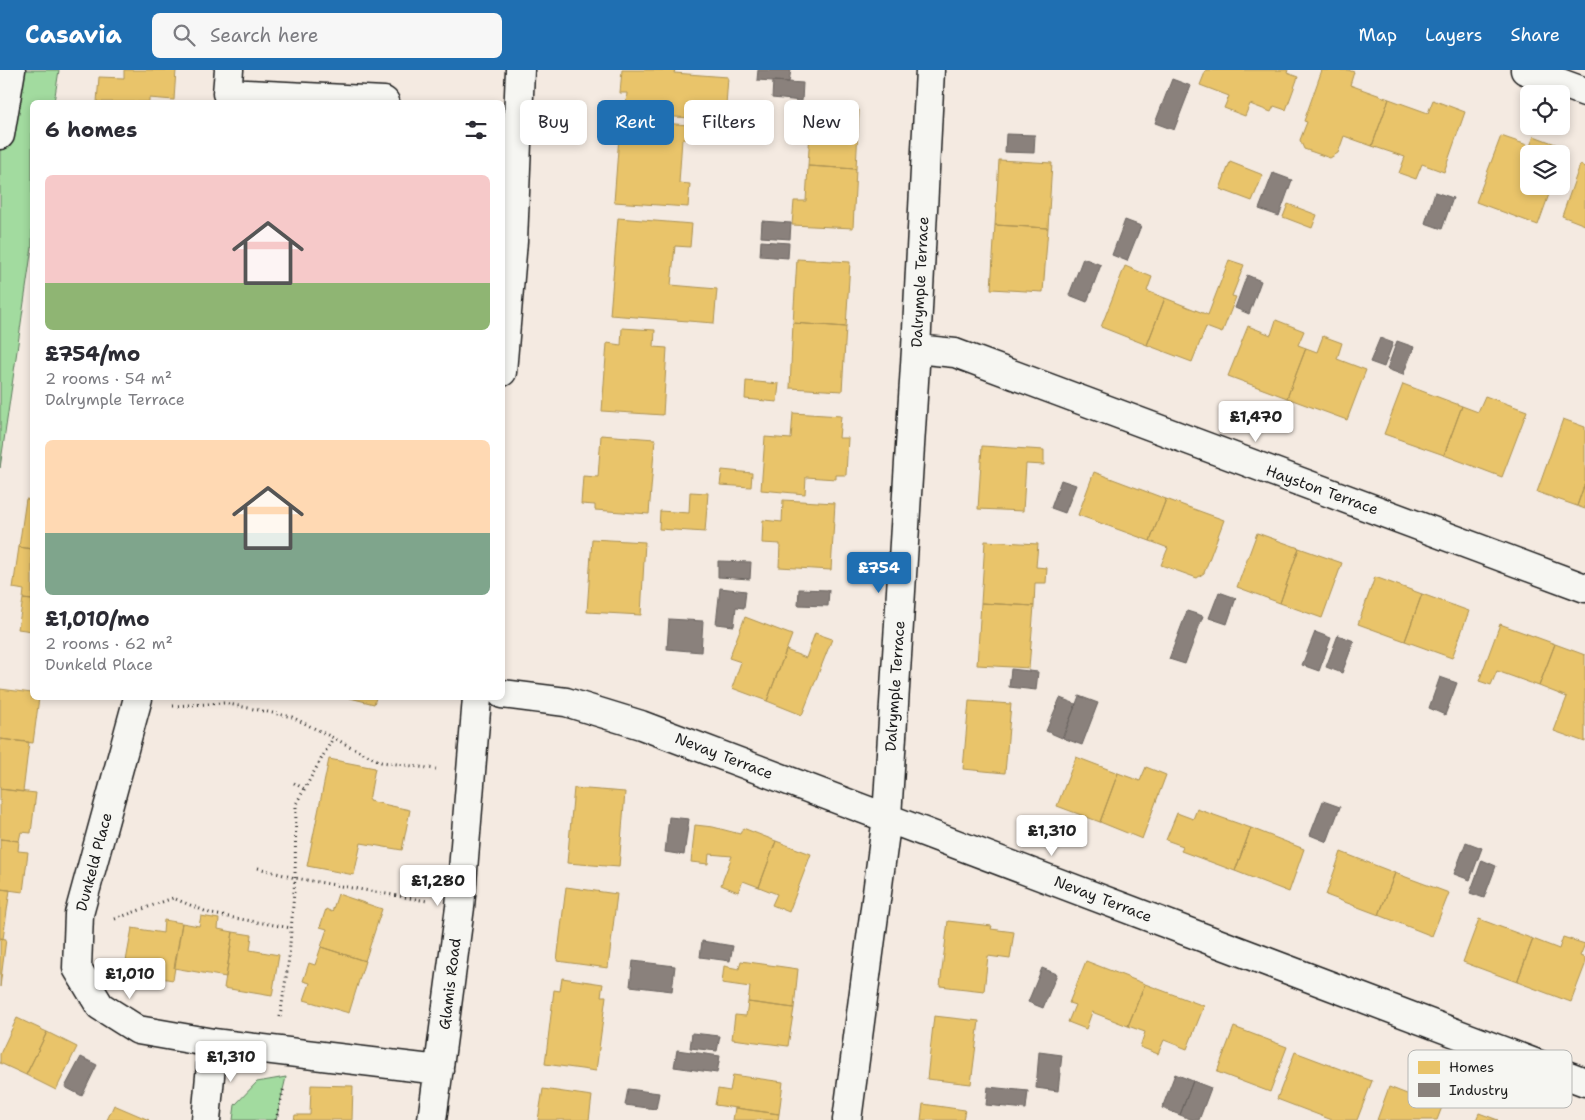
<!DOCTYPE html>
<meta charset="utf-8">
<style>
:root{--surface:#fff;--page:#f7f7f7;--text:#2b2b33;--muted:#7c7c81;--accent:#1f6fb2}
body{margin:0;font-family:"Shantell Sans",sans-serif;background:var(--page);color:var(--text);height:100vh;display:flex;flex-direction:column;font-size:19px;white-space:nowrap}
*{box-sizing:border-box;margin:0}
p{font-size:16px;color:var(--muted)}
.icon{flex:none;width:28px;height:28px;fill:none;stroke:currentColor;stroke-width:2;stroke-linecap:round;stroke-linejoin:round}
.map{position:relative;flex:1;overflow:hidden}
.panel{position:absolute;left:30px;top:30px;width:475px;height:600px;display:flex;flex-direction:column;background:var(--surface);border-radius:8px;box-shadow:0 2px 8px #0003}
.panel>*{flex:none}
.banner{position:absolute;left:520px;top:30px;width:475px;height:45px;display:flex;gap:10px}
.buttons{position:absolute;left:1520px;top:15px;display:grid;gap:10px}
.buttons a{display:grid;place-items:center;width:50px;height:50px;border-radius:8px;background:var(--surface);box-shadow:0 2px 8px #0003;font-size:25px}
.price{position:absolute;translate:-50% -42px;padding:0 11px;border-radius:5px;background:#fff;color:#222;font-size:16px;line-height:32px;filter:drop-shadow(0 1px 2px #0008)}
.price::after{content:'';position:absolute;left:50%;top:30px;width:15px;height:11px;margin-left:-8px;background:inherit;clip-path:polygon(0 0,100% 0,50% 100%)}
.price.active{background:var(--accent);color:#fff}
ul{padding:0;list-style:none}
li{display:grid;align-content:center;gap:10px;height:265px;padding:0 15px}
li span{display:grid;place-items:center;height:155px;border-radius:8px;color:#555}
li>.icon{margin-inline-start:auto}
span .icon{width:90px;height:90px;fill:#fffc;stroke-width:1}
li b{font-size:21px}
h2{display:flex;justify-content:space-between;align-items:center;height:60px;padding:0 15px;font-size:21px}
.pill{padding:0 18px;border-radius:8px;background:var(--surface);box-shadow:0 2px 8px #0003;font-size:18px;line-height:45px}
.pill.active{background:var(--accent);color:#fff}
header{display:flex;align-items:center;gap:30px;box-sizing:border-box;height:70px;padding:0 25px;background:var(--accent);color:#fff}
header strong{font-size:24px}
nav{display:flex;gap:28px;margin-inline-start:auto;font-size:18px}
.search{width:350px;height:45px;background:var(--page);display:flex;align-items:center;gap:12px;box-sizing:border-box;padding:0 18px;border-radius:8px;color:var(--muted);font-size:19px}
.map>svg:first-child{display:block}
.green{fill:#a2db9f;stroke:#5f7c5e}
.homes{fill:#e9c46a;stroke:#ac9253}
.industry{fill:#8a817c;stroke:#69635f}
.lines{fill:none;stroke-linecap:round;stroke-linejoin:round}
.minor-casing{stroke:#1c1c1c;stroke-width:31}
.path{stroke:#1c1c1c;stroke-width:3;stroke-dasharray:1 4;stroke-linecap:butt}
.minor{stroke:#f6f6f2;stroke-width:28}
.labels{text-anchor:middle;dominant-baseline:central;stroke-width:5;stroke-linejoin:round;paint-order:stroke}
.street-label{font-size:15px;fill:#1c1c1c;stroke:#f6f6f2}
.key{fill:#f6f6f2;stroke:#b5b5b2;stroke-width:1}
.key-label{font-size:14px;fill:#1c1c1c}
</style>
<header>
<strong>Casavia</strong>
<div class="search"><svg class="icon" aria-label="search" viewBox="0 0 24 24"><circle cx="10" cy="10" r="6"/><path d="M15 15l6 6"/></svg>Search here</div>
<nav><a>Map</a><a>Layers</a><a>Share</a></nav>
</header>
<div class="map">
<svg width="1585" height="1050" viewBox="0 0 1585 1050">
<rect width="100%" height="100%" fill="#f4eae1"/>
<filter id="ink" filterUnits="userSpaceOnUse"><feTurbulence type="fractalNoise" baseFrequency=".02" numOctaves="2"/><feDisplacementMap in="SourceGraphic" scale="10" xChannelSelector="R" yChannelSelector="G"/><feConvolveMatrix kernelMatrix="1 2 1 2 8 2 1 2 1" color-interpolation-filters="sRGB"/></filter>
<g filter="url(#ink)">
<path class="green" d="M0,0H59L54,32H32V177L0,398Z
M286,1007L276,1050H233L235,1035L257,1012Z"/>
<path class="homes" d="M124,0H176L174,30L149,28V32H97L99,7L124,8Z
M622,0H675L674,3L728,7L725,50L625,44L627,23H620Z
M1206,0H1288L1287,3L1298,7L1286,40L1274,36L1271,42L1250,34L1245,46L1224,38L1229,26L1200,15Z
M1322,0H1348L1354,2L1350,15L1389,29L1372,76L1344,66L1338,83L1330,88L1304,79L1300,70L1307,52L1304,51Z
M1389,29L1428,43L1433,30L1465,42L1444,102L1422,94L1416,109L1399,103L1405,87L1372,76Z
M811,37L859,40L856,99L808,96L810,60H797L798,46L810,47Z
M635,51L689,55L688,69H682L679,113L690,114L688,137L614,132L619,66L634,67Z
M1501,66L1530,76L1534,66L1566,78L1561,92V84H1529V116H1552L1538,155L1476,132Z
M999,90L1052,93L1048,158L995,155Z
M1230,92L1263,105L1252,131L1220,119Z
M1580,95L1585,97V155L1562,146Z
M808,96L856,99L853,158L792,155L794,131H806Z
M1288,134L1317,145L1312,158L1283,147Z
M618,148L692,154L690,177L675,176L671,215L717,219L714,253L610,245Z
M995,155L1048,158L1043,222L991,219Z
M797,189L850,192L846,257L793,253Z
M1229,190L1244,195L1232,226L1236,227L1222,263L1206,257L1192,292L1147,275L1165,228L1208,245Z
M1125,196L1152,207L1147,221L1165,228L1147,275L1101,257Z
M1276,250L1304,261L1298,275L1306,278L1287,328L1228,306L1248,256L1271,265Z
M793,253L846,257L842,321L790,318Z
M622,258L655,260L654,277L667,278L663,345L602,341L607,273L621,275Z
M1323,266L1342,273L1337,289L1366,300L1347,350L1287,328L1306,278L1317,282Z
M746,311L779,314L777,332L745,329Z
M1403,314L1462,336L1444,385L1384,364Z
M1485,326L1527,341L1502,407L1444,385L1462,336L1478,342Z
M793,343L841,346L839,368H848L846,405H836V409L806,407L805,424L761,420L765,367L791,369Z
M1563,349L1585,357V413L1577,436L1537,422Z
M601,365L655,369L649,444L595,440V435L581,434L583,406L598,407Z
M982,376L1044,380V395L1026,394L1023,441L978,439Z
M722,400L752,403L751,417L720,415Z
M1094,402L1166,429L1150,471L1078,445Z
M1585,413V439L1577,436Z
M690,422L708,423L705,462L659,459L660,441L689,443Z
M26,429L32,430V479L19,477Z
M1166,429L1224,450L1204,503L1197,508L1161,495L1168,478L1150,471Z
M783,430L835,433L831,500L779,497L780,474L762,473L763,450L782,452Z
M1257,463L1299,478L1280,533L1237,517Z
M592,469L645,472L641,545L587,542Z
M985,471L1038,474L1036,497L1047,498L1046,513H1035L1034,536L981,533Z
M19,477L32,479V530L23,529L24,520L13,518Z
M1299,478L1342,493L1322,548L1280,533Z
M1375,507L1422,524L1405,571L1358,554Z
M1422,524L1469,541L1452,588L1405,571Z
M23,529L32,530V561L18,559Z
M981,533L1034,536L1029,598L977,595Z
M745,547L792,565L767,631L732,618L741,592L729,588Z
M1500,554L1555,574L1539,616L1497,601L1491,615L1479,611Z
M815,563L832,569L802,645L767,631L786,580L806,588Z
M1555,574L1585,585V672L1554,661L1567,627L1539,616Z
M0,619L32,623V628H39L33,673L0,669Z
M350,628H376L374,634Z
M969,631L1011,634L1005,703L963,699Z
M0,669L29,672L23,722L0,719Z
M1076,687L1118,703L1100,752L1057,736Z
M329,689L375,698L369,731L410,740L402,780L361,773L354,805L307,796Z
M1146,697L1166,705L1142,769L1100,752L1118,703L1140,711Z
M574,718L625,722L619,797L567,793Z
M0,719L36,723L31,763L21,762L19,771L0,769Z
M1197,739L1251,758L1235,801L1181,781L1183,776L1166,770L1177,743L1193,749Z
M695,755L713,757L740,764L743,758L776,771L759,817L743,811L738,822L721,815L732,786L709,784L708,794L691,792Z
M1251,758L1304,779L1289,822L1235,801Z
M0,769L19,771L18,781L28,782L23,822L0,819Z
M776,771L811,784L789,842L772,835L777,824L759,817Z
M1341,782L1395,803L1379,845L1326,825Z
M1395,803L1449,823L1432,866L1379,845Z
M566,817L617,824L608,898L557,891Z
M0,819L10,820L3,869L0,868Z
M338,824L382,839L365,891L321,877L327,859L320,857L326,839L332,842Z
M201,846L219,849L218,859L233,862L226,907L174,898L182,853L199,856Z
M1479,849L1533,869L1517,912L1463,892Z
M164,850L182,853L173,910L124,902L132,858L163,863Z
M948,851L992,856L991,859L1014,862L1010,889L988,886L984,921L940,916Z
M233,862L252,865L250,880L279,885L272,926L224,918Z
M1563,867L1585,874L1580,886L1585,888V895L1571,932L1517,912L1533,869L1559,879Z
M0,868L6,869L0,917Z
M321,877L365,891L349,943L304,930L310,913L303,911L309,893L315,895Z
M741,891L798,899L794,938L748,932L750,917L722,913L724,896L739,899Z
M1086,891L1145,914L1128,956L1092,942L1086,959L1068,952L1075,935L1069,933Z
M562,908L603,914L601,926H606L596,1001L545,994L554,920L560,921Z
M1145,914L1204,936L1187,979L1164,970L1158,984L1140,977L1145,962L1128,956Z
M748,932L794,938L788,976L732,969L735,945L746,946Z
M934,946L979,951L971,1014L927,1009Z
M17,948L47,962L26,1005L0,993V984Z
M1234,957L1287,977L1270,1022L1217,1002Z
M47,962L77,977L56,1020L26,1005Z
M1295,982L1372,1011L1357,1050H1332L1277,1029Z
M733,1005L783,1012L779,1044L715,1035L718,1019L730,1021Z
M311,1015L353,1016L352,1050H294L295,1045H310Z
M1389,1017L1420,1029L1423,1020L1441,1026L1438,1035L1442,1037L1437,1050H1377Z
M543,1019L592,1026L589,1050H538Z
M923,1034L965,1040L963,1050H921Z
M114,1035L149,1050H107Z
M735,1038L779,1044L778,1050H733Z
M1479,1043L1498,1050H1476Z"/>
<path class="industry" d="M758,0H791L789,12L757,10Z
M1172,9L1191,16L1174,60L1155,53Z
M773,11L803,13L802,31L772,28Z
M1006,64L1035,65L1034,83L1005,82Z
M1273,103L1292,110L1279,146L1259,139Z
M1435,122L1453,128L1442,159L1425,153Z
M1125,150L1141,156L1127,191L1112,185Z
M762,151L791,153L790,169L761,167Z
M761,171L789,173L788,188L760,186Z
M1083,188L1101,195L1087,232L1069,225Z
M1247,205L1261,211L1249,244L1235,238Z
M1380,268L1393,273L1384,297L1370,292Z
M1397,271L1414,277L1403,305L1387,299Z
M1061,410L1076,415L1065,443L1051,438Z
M718,491L751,492L750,509L718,507Z
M720,518L746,521L744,538L736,537L734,556L716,554Z
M799,519L829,520L828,536L798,535Z
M1219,522L1236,528L1227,554L1209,548Z
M1187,541L1203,546L1185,594L1169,589Z
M669,549L703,551L701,582L667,579Z
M1315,562L1331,568L1319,601L1302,595Z
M1338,565L1354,571L1342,603L1326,597Z
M1011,599L1038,602L1036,620L1009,617Z
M1440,607L1457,613L1445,645L1429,638Z
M1079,626L1098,633L1082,675L1063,668Z
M1060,628L1076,634L1062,668L1046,661Z
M1323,731L1340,737L1327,772L1310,765Z
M669,747L689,749L684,785L665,782Z
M1466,772L1482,778L1470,810L1454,804Z
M1482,790L1496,796L1484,828L1470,823Z
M702,871L733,876L730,891L700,887Z
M633,891L675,896L672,921L630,916Z
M1042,898L1057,904L1043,938L1028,932Z
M692,963L720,966L717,981L690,978Z
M677,980L720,986L717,1003L674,997Z
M1039,982L1062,985L1058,1021L1036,1018Z
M81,987L97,995L82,1026L65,1017Z
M1175,1004L1193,1011L1180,1045L1162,1038Z
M1193,1011L1211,1018L1199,1050H1193L1180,1045Z
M988,1017L1028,1021L1026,1039L986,1035Z
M628,1019L659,1023L656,1039L625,1035Z"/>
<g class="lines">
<g class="minor-casing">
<path id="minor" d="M229,0L227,23L384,31L385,32
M1525,0L1585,22
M0,65L11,0
M916,279L955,283L1585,518
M502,302L513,171L520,0
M502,624L566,632L641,655L1585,1012
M138,628L79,844L77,898L100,936L138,960L213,973L439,1000
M206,1050L213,973
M432,1050L460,837L477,628
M847,1050L887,747L916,279L930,0"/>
</g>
<path class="path" d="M173,636L224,633L292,647L381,692L436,699
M294,713L304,719
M258,798L295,808L427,831
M115,849L173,828L212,844L291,858
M280,947L289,888L295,808L296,734L333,668
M276,1050L284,1017"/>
<use href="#minor" class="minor"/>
</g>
</g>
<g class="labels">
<g class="street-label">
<text transform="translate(920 212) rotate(-87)">Dalrymple Terrace</text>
<text transform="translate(1322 420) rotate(20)">Hayston Terrace</text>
<text transform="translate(895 616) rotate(-86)">Dalrymple Terrace</text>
<text transform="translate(724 686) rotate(21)">Nevay Terrace</text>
<text transform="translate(94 792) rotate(-75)">Dunkeld Place</text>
<text transform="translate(1103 829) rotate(21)">Nevay Terrace</text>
<text transform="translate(450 914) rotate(-83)">Glamis Road</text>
</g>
</g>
<rect x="1408" y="980" width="164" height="58" rx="8" class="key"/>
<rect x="1418" y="991" width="22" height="13" fill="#e9c46a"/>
<rect x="1418" y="1013" width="22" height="14" fill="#8a817c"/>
<g class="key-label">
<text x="1449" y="1002">Homes</text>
<text x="1449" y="1025">Industry</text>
</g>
</svg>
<div class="buttons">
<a><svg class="icon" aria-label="locate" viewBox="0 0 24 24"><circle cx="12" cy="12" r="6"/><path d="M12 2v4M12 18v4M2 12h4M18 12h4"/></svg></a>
<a><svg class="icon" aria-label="layers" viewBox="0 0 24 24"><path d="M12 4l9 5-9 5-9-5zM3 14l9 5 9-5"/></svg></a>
</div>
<b class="price" style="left:1256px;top:373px">£1,470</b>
<b class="price active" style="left:879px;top:524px">£754</b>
<b class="price" style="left:1052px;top:787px">£1,310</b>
<b class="price" style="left:438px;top:837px">£1,280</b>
<b class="price" style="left:130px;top:930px">£1,010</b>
<b class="price" style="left:231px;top:1013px">£1,310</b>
<div class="banner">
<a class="pill">Buy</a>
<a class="pill active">Rent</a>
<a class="pill">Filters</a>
<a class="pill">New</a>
</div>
<section class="panel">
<h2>6 homes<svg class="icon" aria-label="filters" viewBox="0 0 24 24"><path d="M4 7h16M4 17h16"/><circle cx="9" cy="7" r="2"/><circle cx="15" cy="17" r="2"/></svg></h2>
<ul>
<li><span style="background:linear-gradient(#f6c9c9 70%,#8fb573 0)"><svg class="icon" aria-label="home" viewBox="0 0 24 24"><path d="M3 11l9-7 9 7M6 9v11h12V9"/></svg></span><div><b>£754/mo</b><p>2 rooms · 54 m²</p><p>Dalrymple Terrace</p></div></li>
<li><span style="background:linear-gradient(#ffd9b3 60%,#7fa58c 0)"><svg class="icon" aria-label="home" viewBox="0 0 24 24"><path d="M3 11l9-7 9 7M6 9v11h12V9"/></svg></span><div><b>£1,010/mo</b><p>2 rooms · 62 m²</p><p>Dunkeld Place</p></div></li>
</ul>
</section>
</div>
